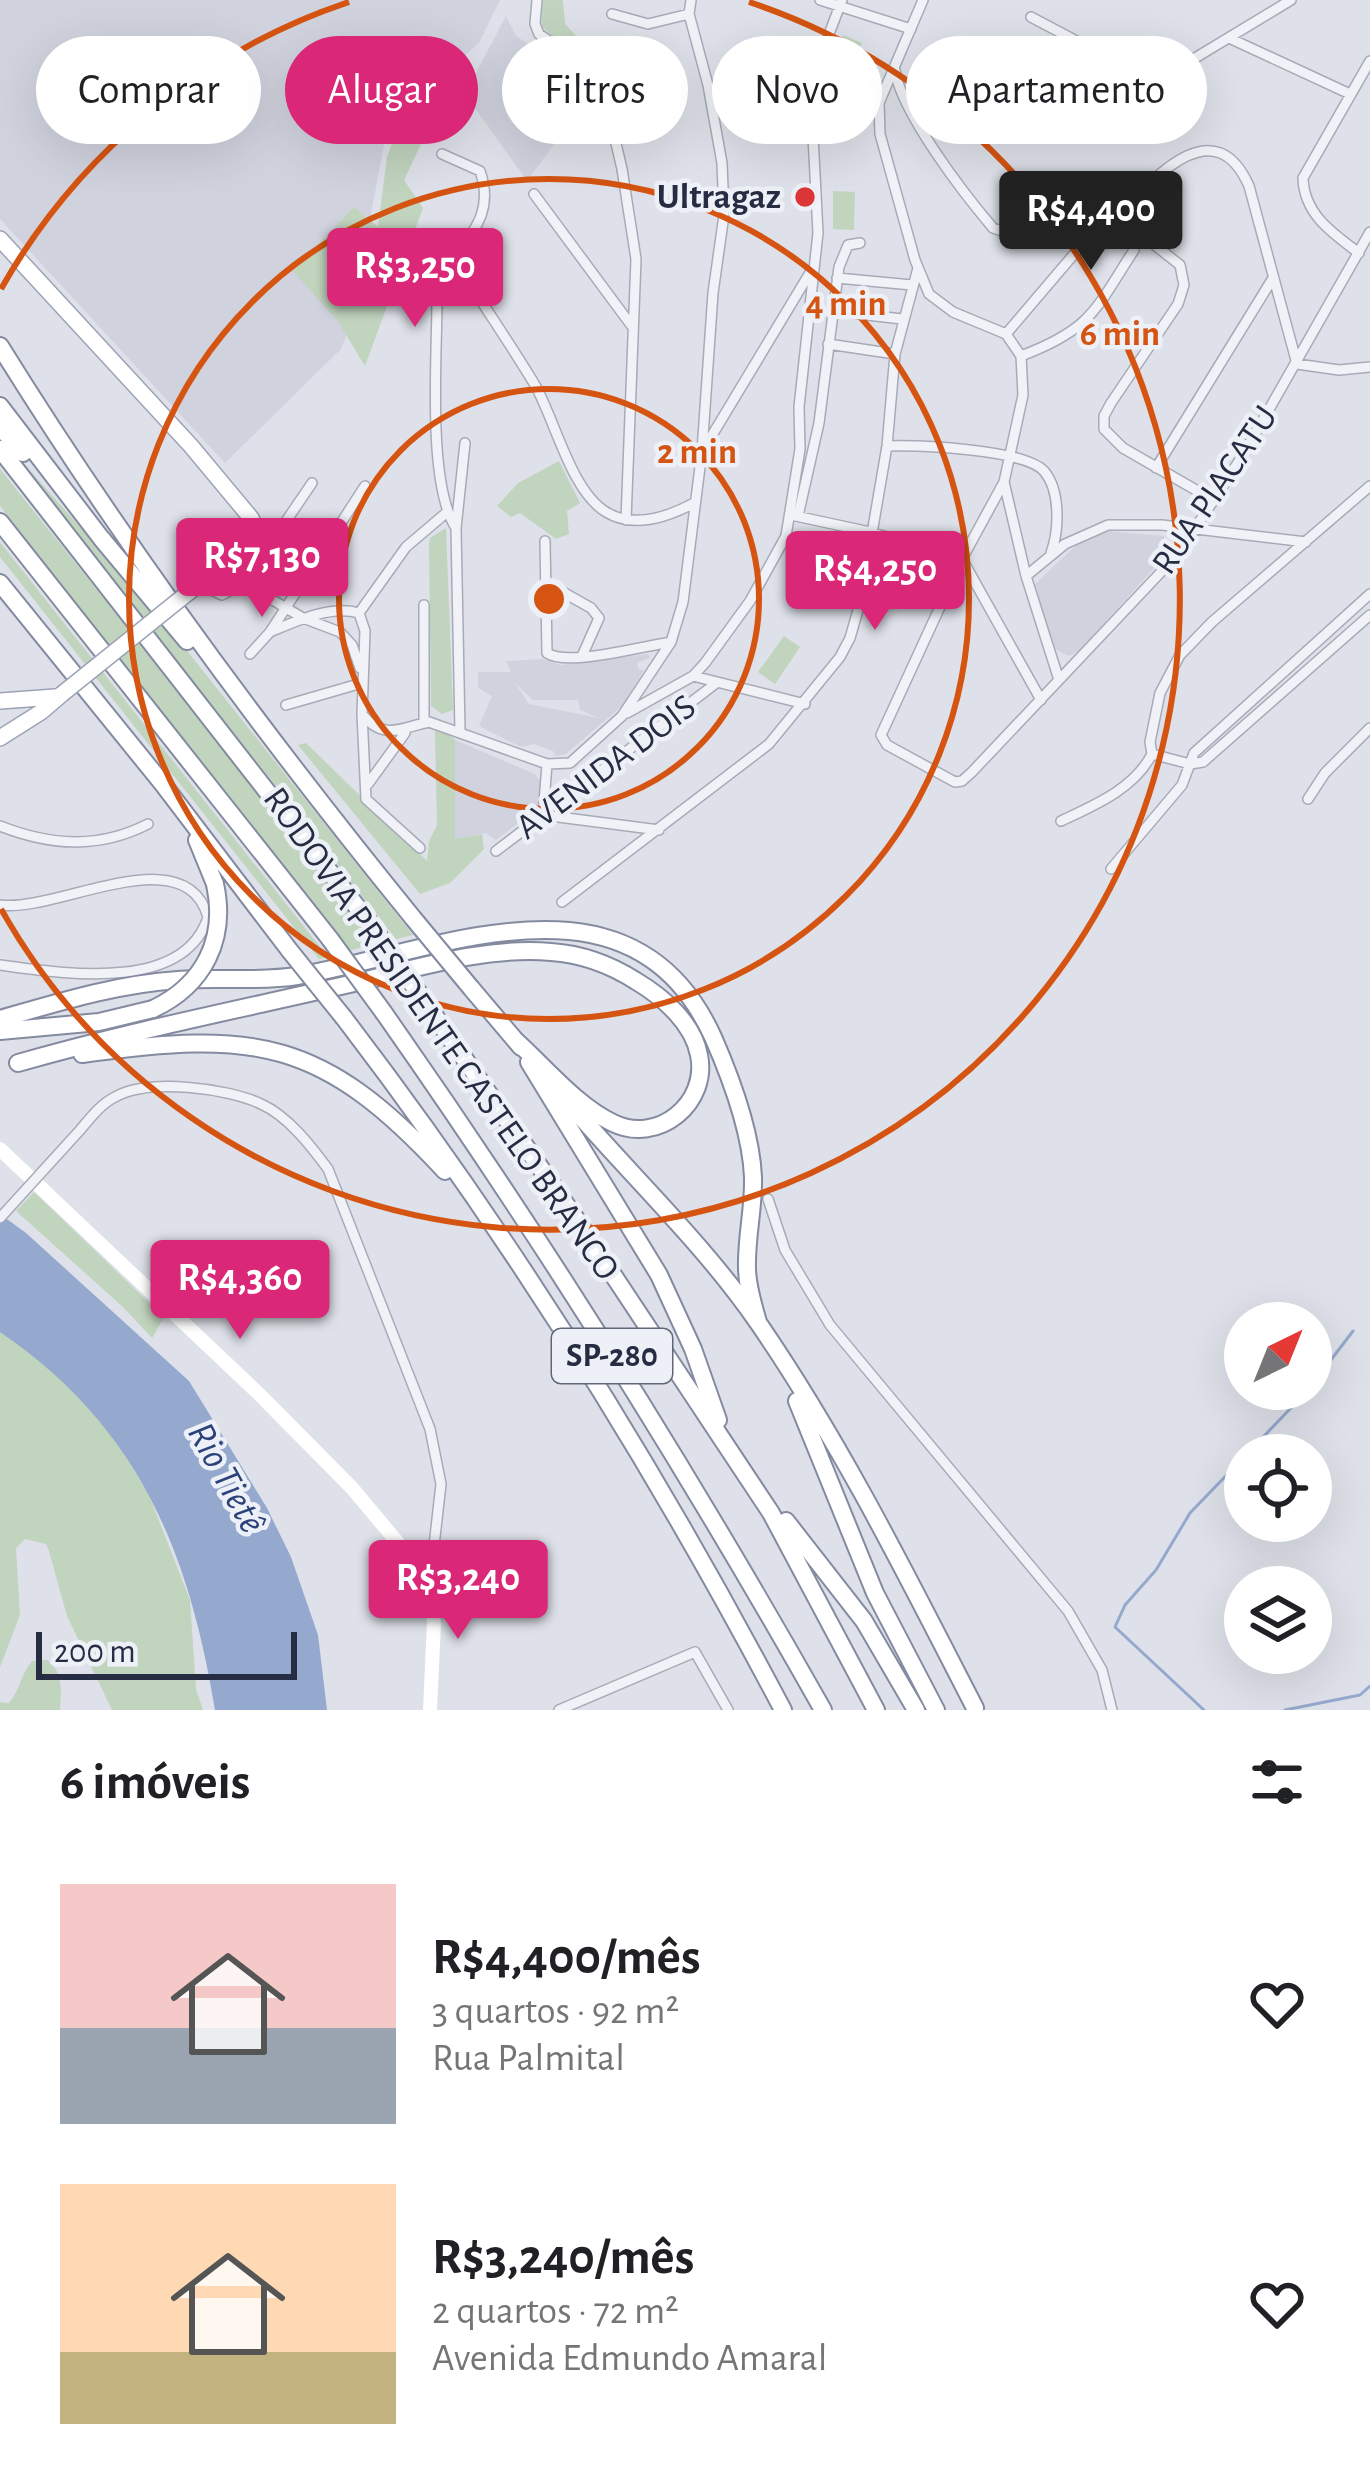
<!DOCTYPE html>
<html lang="pt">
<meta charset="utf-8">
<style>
:root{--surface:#fff;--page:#f2f2f2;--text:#202124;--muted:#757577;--accent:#db2777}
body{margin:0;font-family:"Alegreya Sans",sans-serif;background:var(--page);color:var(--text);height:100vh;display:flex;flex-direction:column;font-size:45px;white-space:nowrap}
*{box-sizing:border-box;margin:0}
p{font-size:39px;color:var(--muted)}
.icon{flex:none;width:66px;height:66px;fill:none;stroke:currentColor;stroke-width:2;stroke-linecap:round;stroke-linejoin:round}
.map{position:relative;height:1710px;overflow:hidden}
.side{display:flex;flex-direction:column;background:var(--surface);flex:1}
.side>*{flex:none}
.top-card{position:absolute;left:36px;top:36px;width:1299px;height:108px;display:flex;gap:24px}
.needle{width:78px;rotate:43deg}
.buttons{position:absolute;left:1224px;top:1302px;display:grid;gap:24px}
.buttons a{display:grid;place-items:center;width:108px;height:108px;border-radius:50%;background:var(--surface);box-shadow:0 12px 48px #0002;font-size:60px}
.scale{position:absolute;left:36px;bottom:30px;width:261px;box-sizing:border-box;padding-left:12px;border:6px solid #262c42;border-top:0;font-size:33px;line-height:42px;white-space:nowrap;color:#262c42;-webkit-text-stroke:9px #eef0f7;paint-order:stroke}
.price{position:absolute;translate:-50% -102px;padding:0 27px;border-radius:12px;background:var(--accent);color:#fff;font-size:39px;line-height:78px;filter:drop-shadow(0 3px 6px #0008)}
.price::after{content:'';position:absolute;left:50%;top:72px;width:36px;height:27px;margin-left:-18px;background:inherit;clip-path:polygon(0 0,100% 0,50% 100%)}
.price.current{background:#222;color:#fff}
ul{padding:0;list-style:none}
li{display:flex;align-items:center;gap:36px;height:300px;padding:0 60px}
li span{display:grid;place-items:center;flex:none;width:336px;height:240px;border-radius:0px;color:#555}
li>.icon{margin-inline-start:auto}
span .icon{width:144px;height:144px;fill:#fffc;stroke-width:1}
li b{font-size:51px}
h2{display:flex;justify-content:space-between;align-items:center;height:144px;padding:0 60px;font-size:51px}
.pill{padding:0 42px;border-radius:54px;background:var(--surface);box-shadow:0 12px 48px #0002;font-size:42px;line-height:108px}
.pill.current{background:var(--accent);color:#fff}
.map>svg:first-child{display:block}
.built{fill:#d0d3de;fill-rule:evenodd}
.green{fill:#c1d4be}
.water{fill:#95a8cd}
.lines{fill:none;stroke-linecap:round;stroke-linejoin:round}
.stream{stroke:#95a8cd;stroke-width:3}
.minor-casing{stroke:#a7abb7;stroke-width:12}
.primary-casing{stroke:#9ca3b6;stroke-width:18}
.motorway-casing{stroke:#848ba1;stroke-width:20}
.minor{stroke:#f1f2f7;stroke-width:9}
.secondary{stroke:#fff;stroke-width:14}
.primary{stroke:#fff;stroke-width:15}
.motorway{stroke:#fff;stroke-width:16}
.minor-bridge-casing{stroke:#a7abb7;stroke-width:12;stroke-linecap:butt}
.primary-bridge-casing{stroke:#9ca3b6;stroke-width:18;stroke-linecap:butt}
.motorway-bridge-casing{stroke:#848ba1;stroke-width:20;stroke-linecap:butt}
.minor-bridge{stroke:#f1f2f7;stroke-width:9}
.primary-bridge{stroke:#fff;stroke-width:15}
.motorway-bridge{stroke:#fff;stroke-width:16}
.ring{fill:none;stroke:#d55411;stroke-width:6}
.poi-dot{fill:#dc3636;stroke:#eef0f7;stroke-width:4.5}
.labels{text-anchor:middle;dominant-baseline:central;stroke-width:9;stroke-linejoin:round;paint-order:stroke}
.shield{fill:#eef0f7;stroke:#626778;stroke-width:3}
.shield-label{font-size:33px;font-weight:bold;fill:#262c42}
.poi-label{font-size:36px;font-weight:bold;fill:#262c42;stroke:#eef0f7;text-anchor:end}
.street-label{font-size:36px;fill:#262c42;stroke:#eef0f7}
.water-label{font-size:39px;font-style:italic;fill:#2b437a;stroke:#eef0f7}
.centre{fill:#d55411;stroke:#eef0f7;stroke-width:6}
.ring-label{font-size:36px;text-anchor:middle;font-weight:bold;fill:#d55411;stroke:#eef0f7;stroke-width:9;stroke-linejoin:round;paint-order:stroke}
</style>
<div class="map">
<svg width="1370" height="1710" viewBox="0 0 1370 1710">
<rect width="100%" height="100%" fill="#dee1e9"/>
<path class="built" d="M0,0H500L479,43L433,83L397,106L389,118L350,326L341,349L225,463L0,219Z
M506,16L516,36L595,88L527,181L465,94Z
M1106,531L1164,536L1168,553L1079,651L1069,656L1055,649L1034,585L1088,534Z
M648,654L650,658L637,663L639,670H644L623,705L566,754L556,756L553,751L534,744L521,747L479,726L492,696L478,688V672H511L506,661L543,659L561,665ZM515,683L533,700H578L580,710L599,718L529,704Z
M455,740L535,774L543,784L542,805L496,840L486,833L455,839Z"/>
<path class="green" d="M542,0H563L565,24L583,43L577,51L556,40L542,26Z
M843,35L862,43L848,78L829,72Z
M459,64L404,180L423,208L365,366L337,320L293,271L354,207L378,227L387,157L405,109Z
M833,191L855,192L854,230L833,229Z
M11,449L165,623L413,935L396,939Z
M559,461L580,503L567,511L569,534L556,539L520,513L511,517L497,506L518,483Z
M0,469L226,751L373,944L348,951L0,506Z
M446,528L453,710L442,714L431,706L429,544L430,538Z
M0,542L328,957L319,959L0,557Z
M784,636L800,647L775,684L758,672Z
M435,731L448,733L455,740V839L482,834L484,849L450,883L420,894L298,745L306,743L427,861L429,841L437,825Z
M34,1192L164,1317L152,1338L123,1307L16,1211Z
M0,1325L13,1331L103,1420L149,1495L190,1600L196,1689L203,1710H112L67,1616L49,1551L46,1544L25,1539L16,1548L20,1615L0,1667Z
M47,1660C64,1672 61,1692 60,1710H0V1702L9,1703C20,1690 21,1674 32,1661Z"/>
<path class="water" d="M0,1214L26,1233L189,1381L267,1508L291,1557L318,1635L327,1710H215C189,1551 138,1426 0,1332Z"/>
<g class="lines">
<path class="stream" d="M1311,1386L1353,1331
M1246,1455L1309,1389
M1204,1710L1115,1627L1125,1605L1156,1570L1190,1513L1245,1456
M1285,1710L1360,1695L1370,1686"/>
<g class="minor-casing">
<path id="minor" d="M537,0L535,24L539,34L595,74L603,88L622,169L636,259L626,520
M820,0L911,29
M923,0L879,103L880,134L915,260L929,294L953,312L1006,334L1021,356L1023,395L1004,482L1026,576L1059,680
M612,14L648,24L689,14
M1031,17L1156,83
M1229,38L1350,94
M895,70C901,112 964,194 993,228C1027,241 1063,232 1098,226
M996,108C1021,124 1046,135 1076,130L1291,0
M442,154L480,171C501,230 443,249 437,300C437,356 427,484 456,528
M534,194L631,325
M1118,216C1152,180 1214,107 1249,186L1297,364L1339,370L1370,367
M1359,253C1332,233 1304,214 1303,178L1370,61
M455,260C481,302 509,342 535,385C555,420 571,491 606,512C634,529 668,517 694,503
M837,278L912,285
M833,311L902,319
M1006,334L1098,226L1118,216L1180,265L1184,285L1178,304L1111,403L1104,416V429L1123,448L1215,501
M828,344L895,354
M1021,356C1092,329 1095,310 1134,250
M887,446C917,445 1024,449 1044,471C1061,491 1059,531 1051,553
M705,447L811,271
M1156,468L1273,278
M1004,482L962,559L881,735L887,745L955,782L962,781L972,772L1179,553L1243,455L1370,232
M791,515L870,532L962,559L1041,700
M798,516L819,423L839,267L848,245L860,243
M545,541L547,653C567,667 644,646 671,642
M1026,576L1065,544L1108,525H1162L1306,542
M545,582L591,608L599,618L582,656
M244,583L303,618L340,632L352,645L360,668
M199,584L222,595L244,583L312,483
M359,613L406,547L446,513
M270,632C296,621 330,605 359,613L365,631L362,714L366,799L420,848
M250,654L270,632L365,486
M693,676L805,704
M286,705L362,683
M627,713L693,676L705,663L750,601L786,536L800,449L799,407L818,233L811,97L816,68L842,0
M362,714C384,742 403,727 429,722L547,764L570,763L622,716L671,642L683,602L702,451L713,293L724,215L722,163L708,85L689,14L691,0
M424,721V605
M460,731L456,528L465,443
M1152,754L1150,742L1160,693L1180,655L1212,622L1370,486
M1152,754L1190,764L1203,762L1370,615
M547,764L543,815L659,830
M368,784L405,733
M1308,799L1325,773L1370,728
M1061,821C1095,805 1134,789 1152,754
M0,826C51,846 99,849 148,824
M496,851L715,684
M1111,869L1182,785L1194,753L1370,594
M562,902L769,744L840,657L850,638L860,603L887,446L895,354L918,268
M0,905C57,913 185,836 208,917C184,994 60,973 0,965
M81,1129C91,1117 101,1104 115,1097C149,1078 227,1088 261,1104C288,1116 311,1146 328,1169L430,1429L441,1484L430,1581
M768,1199L785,1250L830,1325L1068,1611L1102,1670L1112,1710
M434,1600L455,1604
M559,1710L695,1652L728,1710"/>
</g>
<g class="primary-casing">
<path id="primary" d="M0,239L191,446L251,518L255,527L243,547L189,592
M255,527L268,548
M0,701L55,697
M0,738L41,712L62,694"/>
</g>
<g class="motorway-casing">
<path id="motorway" d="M0,346C124,546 265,736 413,918
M0,406L101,538L187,641
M0,427L23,453
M0,449L368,921
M0,522L330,939
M0,583L162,783L290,951
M197,840L215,884
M471,988L521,1047
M425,1002L576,1219L771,1513L876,1710
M384,1013C542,1238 688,1471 823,1710
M344,1018C510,1235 656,1469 783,1710
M0,1019C59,1002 117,984 178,980C217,977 258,982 297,976C438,952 631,858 713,1037C731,1078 751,1132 753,1177C754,1208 746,1238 747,1268C747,1286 753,1304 758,1322
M0,1031L99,1022L153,1009
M82,1054C255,1030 322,1038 445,1171
M529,1062L659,1275L693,1349L718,1420
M18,1063C126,1032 236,1010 345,985C411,970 483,946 551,952C581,954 611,965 636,981C663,997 693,1023 699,1055C709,1103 658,1145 613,1123C577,1106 546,1068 516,1041
M561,1094C626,1171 702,1241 759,1324C842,1445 908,1578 975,1708
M797,1401L875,1593L936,1710
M786,1521L864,1621L916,1710"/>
</g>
<use href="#minor" class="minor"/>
<path class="secondary" d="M0,1149L260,1395L352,1488L430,1581L434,1623L430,1710"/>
<use href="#primary" class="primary"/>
<use href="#motorway" class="motorway"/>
<g class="minor-bridge-casing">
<path id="minor-bridge" d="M0,1218L81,1129"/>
</g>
<g class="primary-bridge-casing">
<path id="primary-bridge" d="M62,694L189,592"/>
</g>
<g class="motorway-bridge-casing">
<path id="motorway-bridge" d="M413,918L471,988
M368,921L425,1002
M330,939L384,1013
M290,951L344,1018
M153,1009C204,985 227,939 215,884"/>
</g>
<use href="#minor-bridge" class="minor-bridge"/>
<use href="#primary-bridge" class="primary-bridge"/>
<use href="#motorway-bridge" class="motorway-bridge"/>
</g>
<g class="ring">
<circle cx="549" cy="599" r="210"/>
<circle cx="549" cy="599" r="420"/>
<path d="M1 289A630 630 0 0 1 349 2M749 2A630 630 0 1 1 1 909"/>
</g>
<circle class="poi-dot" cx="805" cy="197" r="12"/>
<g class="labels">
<rect class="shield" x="552" y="1329" width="120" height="54" rx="9"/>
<g class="shield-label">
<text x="612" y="1356">SP-280</text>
</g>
<g class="poi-label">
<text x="781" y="197">Ultragaz</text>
</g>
<g class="street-label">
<text transform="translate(1215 490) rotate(-56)">RUA PIACATU</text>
<text transform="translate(606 767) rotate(-37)">AVENIDA DOIS</text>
<text transform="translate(441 1034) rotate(55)">RODOVIA PRESIDENTE CASTELO BRANCO</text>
</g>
<g class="water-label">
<text transform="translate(226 1478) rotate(61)">Rio Tietê</text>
</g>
</g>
<circle cx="549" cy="599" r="18" class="centre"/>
<g class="ring-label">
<text x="846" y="315">4 min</text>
<text x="1120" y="345">6 min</text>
<text x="697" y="463">2 min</text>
</g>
</svg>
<div class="buttons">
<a><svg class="needle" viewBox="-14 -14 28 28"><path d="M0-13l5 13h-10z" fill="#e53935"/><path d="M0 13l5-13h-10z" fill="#757577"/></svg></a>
<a><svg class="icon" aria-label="locate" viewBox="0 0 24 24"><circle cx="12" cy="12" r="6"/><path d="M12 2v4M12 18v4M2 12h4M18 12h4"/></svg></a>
<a><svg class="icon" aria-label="layers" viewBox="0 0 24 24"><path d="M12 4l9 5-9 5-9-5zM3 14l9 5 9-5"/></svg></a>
</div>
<div class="scale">200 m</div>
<b class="price current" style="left:1091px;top:273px">R$4,400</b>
<b class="price" style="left:415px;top:330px">R$3,250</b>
<b class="price" style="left:262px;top:620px">R$7,130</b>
<b class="price" style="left:875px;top:633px">R$4,250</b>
<b class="price" style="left:240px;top:1342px">R$4,360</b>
<b class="price" style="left:458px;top:1642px">R$3,240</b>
<div class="top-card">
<a class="pill">Comprar</a>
<a class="pill current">Alugar</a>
<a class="pill">Filtros</a>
<a class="pill">Novo</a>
<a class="pill">Apartamento</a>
</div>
</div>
<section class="side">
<h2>6 imóveis<svg class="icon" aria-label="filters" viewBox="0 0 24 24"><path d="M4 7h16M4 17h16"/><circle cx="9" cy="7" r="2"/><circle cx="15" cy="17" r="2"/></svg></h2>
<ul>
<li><span style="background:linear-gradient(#f6c9c9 60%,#9aa5b1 0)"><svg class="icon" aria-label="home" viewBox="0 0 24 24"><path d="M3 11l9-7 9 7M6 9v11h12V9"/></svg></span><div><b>R$4,400/mês</b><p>3 quartos · 92 m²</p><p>Rua Palmital</p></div><svg class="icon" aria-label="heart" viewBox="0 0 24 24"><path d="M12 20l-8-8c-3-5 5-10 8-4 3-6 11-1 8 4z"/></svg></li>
<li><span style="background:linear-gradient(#ffd9b3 70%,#c2b280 0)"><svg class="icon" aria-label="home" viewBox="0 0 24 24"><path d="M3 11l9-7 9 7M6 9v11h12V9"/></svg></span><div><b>R$3,240/mês</b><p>2 quartos · 72 m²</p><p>Avenida Edmundo Amaral</p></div><svg class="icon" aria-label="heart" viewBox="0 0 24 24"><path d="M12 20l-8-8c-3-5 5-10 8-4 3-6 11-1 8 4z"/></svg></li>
</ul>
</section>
